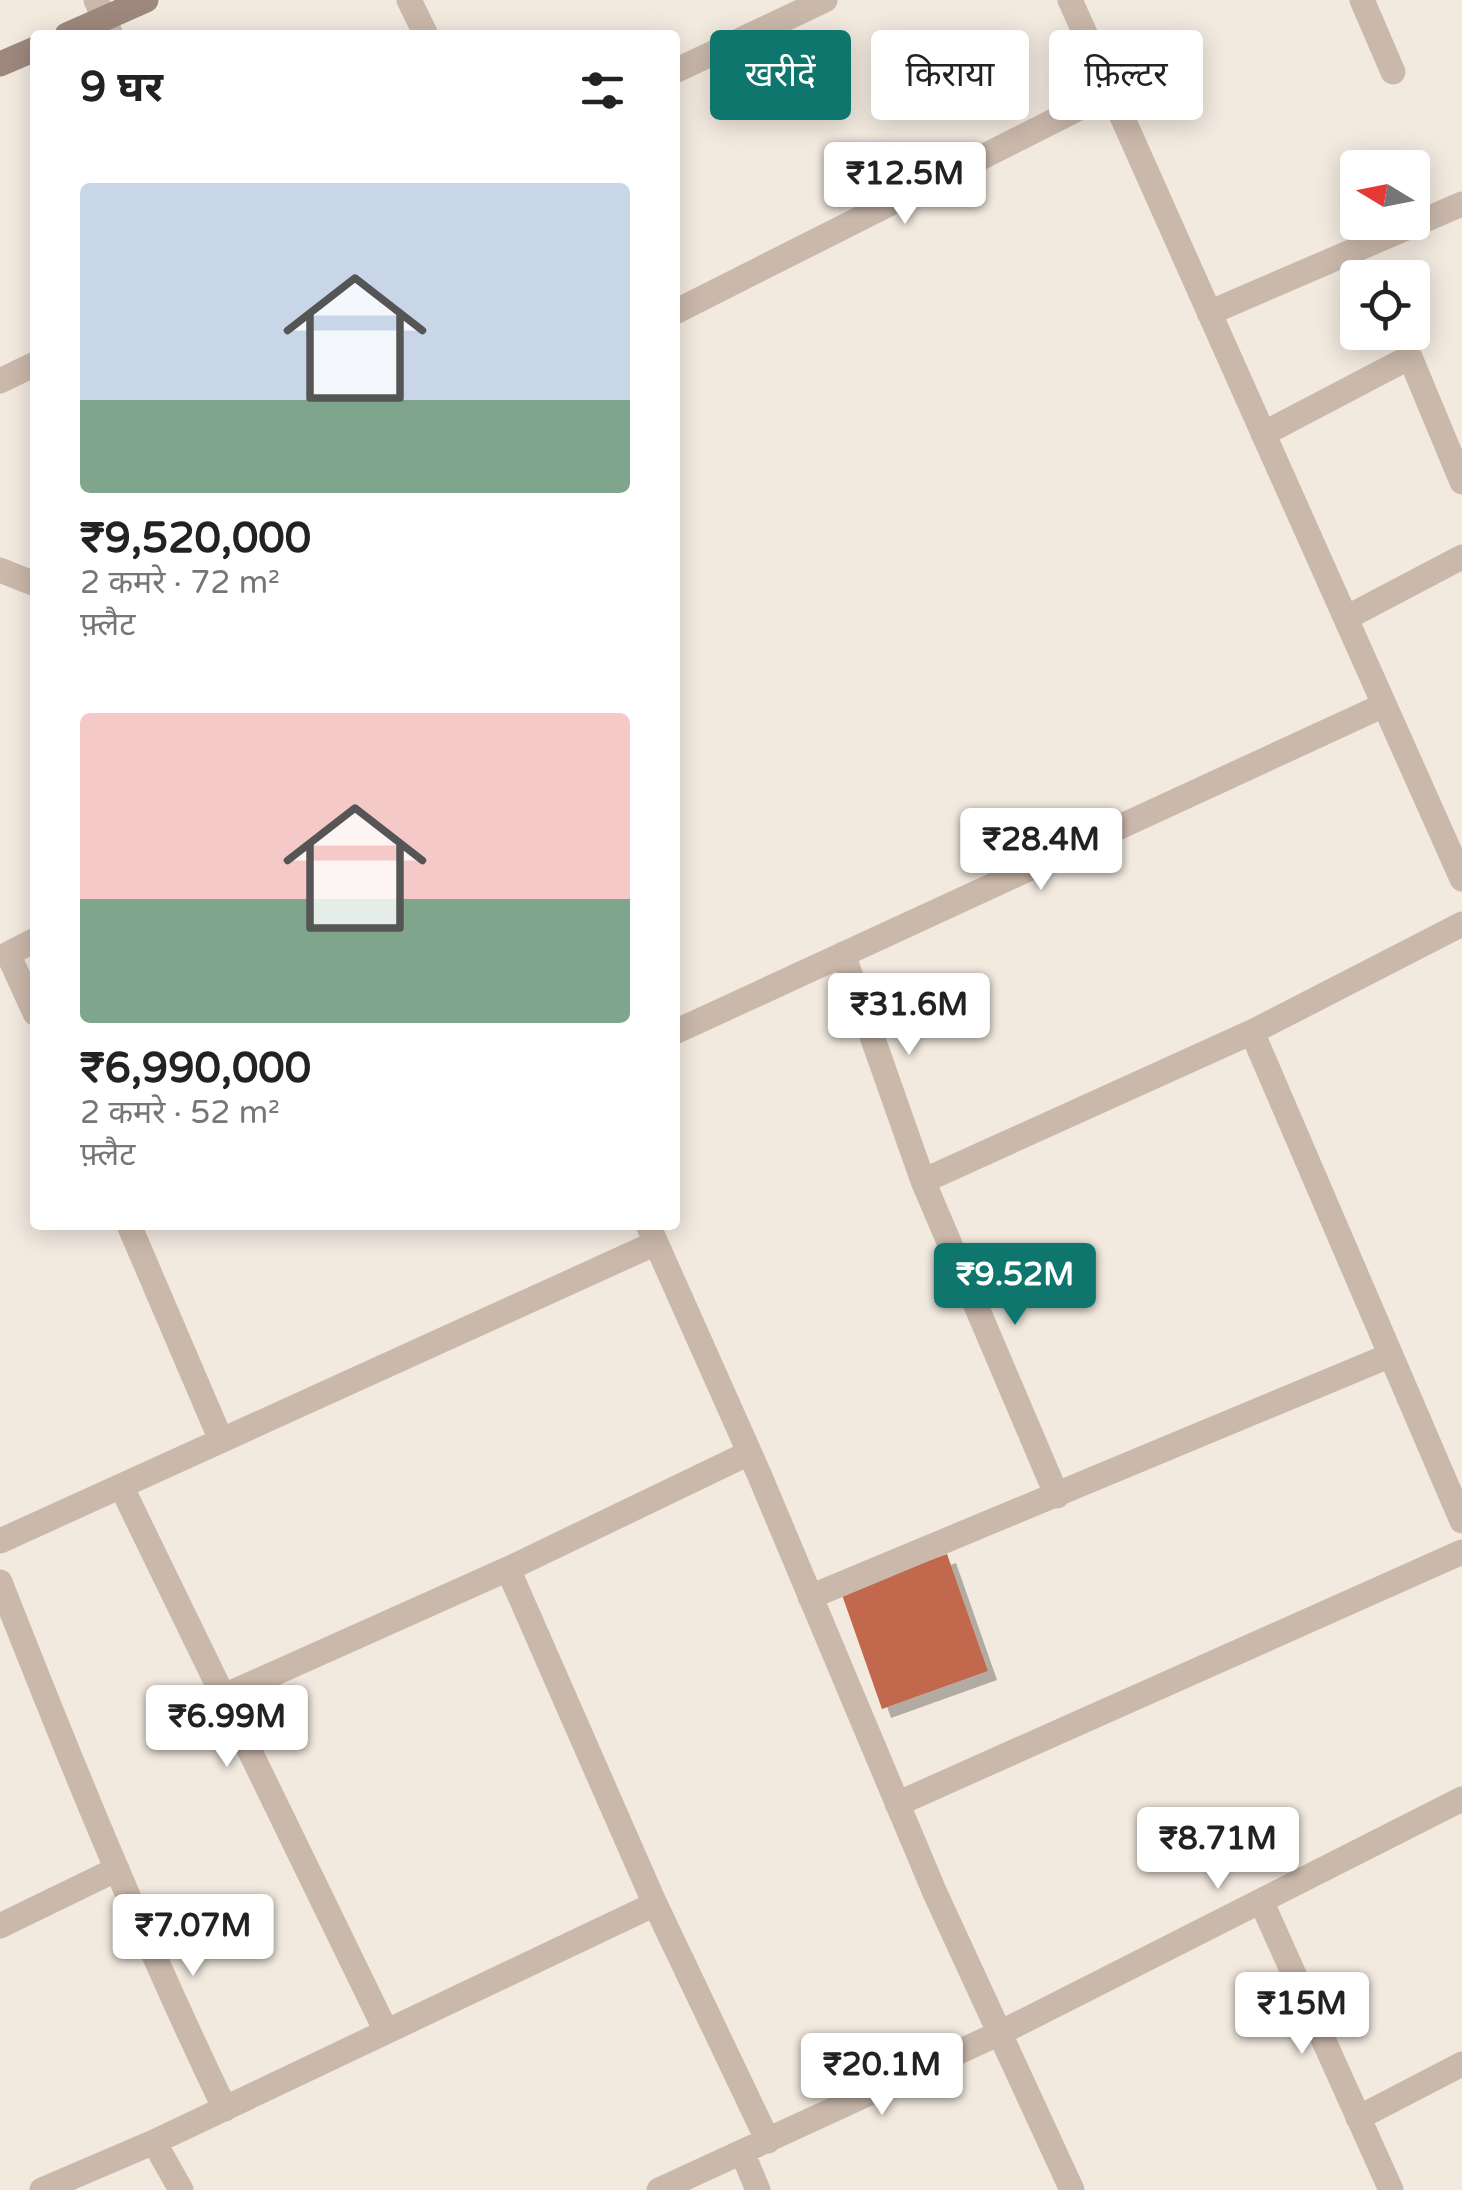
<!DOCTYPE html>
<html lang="hi">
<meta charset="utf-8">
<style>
:root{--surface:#fff;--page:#f2f2f2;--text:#222;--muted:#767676;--accent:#0f766e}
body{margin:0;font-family:"Varela Round","Noto Sans Devanagari",sans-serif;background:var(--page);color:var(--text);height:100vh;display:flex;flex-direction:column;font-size:38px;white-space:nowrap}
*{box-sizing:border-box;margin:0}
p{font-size:32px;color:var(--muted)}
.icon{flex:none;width:55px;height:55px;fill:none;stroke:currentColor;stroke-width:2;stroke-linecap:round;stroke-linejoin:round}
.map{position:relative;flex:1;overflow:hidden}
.drawer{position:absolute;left:30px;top:30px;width:650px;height:1200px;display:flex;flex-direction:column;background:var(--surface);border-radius:10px;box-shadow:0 5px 25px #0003}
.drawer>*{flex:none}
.hud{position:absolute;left:710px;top:30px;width:600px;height:90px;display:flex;gap:20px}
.needle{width:65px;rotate:280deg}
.fabs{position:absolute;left:1340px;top:150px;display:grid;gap:20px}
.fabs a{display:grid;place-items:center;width:90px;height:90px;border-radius:10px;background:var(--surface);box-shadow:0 5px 25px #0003;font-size:50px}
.price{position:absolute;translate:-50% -85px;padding:0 22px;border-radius:10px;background:#fff;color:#222;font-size:32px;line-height:65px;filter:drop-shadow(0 2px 5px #0008)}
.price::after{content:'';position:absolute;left:50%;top:60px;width:30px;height:22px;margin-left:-15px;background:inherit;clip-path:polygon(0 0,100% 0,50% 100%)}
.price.on{background:var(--accent);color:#fff}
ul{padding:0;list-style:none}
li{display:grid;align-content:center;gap:20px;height:530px;padding:0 50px}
li span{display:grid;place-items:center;height:310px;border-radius:10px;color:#555}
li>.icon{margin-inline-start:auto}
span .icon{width:180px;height:180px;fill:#fffc;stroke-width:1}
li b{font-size:42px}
h2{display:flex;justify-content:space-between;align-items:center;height:120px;padding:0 50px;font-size:42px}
.chip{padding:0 35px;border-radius:10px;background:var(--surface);box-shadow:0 5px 25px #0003;font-size:35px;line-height:90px}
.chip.on{background:var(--accent);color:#fff}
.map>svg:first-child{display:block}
.building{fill:#c1674e;filter:url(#shadow)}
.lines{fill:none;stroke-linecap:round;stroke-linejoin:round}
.street{stroke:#cab8ab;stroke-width:25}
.secondary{stroke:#9e887d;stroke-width:25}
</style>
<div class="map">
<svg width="1462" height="2190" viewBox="0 0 1462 2190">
<defs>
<filter id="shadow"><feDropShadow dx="9" dy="9" stdDeviation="0" flood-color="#0004"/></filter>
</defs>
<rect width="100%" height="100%" fill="#f2e9df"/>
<path class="building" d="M947,1554L988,1671L882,1709L841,1592Z"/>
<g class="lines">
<path class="street" d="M96,0L111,35
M409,0L426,35
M1070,0L1462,879
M1362,0L1393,72
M675,71L825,0
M675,312L1111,92
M1209,313L1462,204
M0,381L35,364
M1263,434L1410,357L1462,482
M0,570L35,584
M1346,618L1462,557
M35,940L8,954L35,1013
M843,954L923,1181L1057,1496
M675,1032L1384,705
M1252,1032L1462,1521
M923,1181L1252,1032L1462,924
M129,1225L221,1440
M648,1225L759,1474L935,1893L1072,2190
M121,1486L385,2029
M0,1541L656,1243
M508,1569L655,1904L768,2141
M0,1582C70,1760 142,1937 225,2109
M810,1597L1391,1355
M222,1697L508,1569L749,1453
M897,1804L1462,1552
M1261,1901L1391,2190
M0,1926L117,1869
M1358,2118L1462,2064
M154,2142L655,1904
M742,2152L758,2190
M42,2190L154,2142L181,2190
M659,2190L1000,2033L1462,1799"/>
<path class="secondary" d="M67,35L146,0
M0,64L35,49"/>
</g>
</svg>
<div class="fabs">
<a><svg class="needle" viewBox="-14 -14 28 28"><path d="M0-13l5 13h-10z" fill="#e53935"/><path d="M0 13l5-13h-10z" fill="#767676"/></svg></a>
<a><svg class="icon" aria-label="locate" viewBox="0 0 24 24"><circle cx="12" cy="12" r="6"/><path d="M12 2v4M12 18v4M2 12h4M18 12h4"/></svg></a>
</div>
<b class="price" style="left:905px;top:227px">₹12.5M</b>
<b class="price" style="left:1041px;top:893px">₹28.4M</b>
<b class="price" style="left:909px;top:1058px">₹31.6M</b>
<b class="price on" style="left:1015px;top:1328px">₹9.52M</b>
<b class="price" style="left:227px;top:1770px">₹6.99M</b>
<b class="price" style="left:1218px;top:1892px">₹8.71M</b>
<b class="price" style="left:193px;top:1979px">₹7.07M</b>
<b class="price" style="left:1302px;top:2057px">₹15M</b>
<b class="price" style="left:882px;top:2118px">₹20.1M</b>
<div class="hud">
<a class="chip on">खरीदें</a>
<a class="chip">किराया</a>
<a class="chip">फ़िल्टर</a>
</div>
<section class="drawer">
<h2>9 घर<svg class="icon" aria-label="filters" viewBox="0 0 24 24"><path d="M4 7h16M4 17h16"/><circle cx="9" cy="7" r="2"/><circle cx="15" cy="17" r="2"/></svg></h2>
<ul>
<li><span style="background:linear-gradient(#c9d6e8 70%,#7fa58c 0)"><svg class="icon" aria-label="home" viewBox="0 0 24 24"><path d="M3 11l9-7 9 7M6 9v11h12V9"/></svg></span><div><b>₹9,520,000</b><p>2 कमरे · 72 m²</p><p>फ़्लैट</p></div></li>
<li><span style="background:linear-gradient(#f6c9c9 60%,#7fa58c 0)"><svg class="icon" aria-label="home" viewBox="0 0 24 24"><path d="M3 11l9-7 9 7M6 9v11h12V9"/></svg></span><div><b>₹6,990,000</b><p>2 कमरे · 52 m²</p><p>फ़्लैट</p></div></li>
</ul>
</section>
</div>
